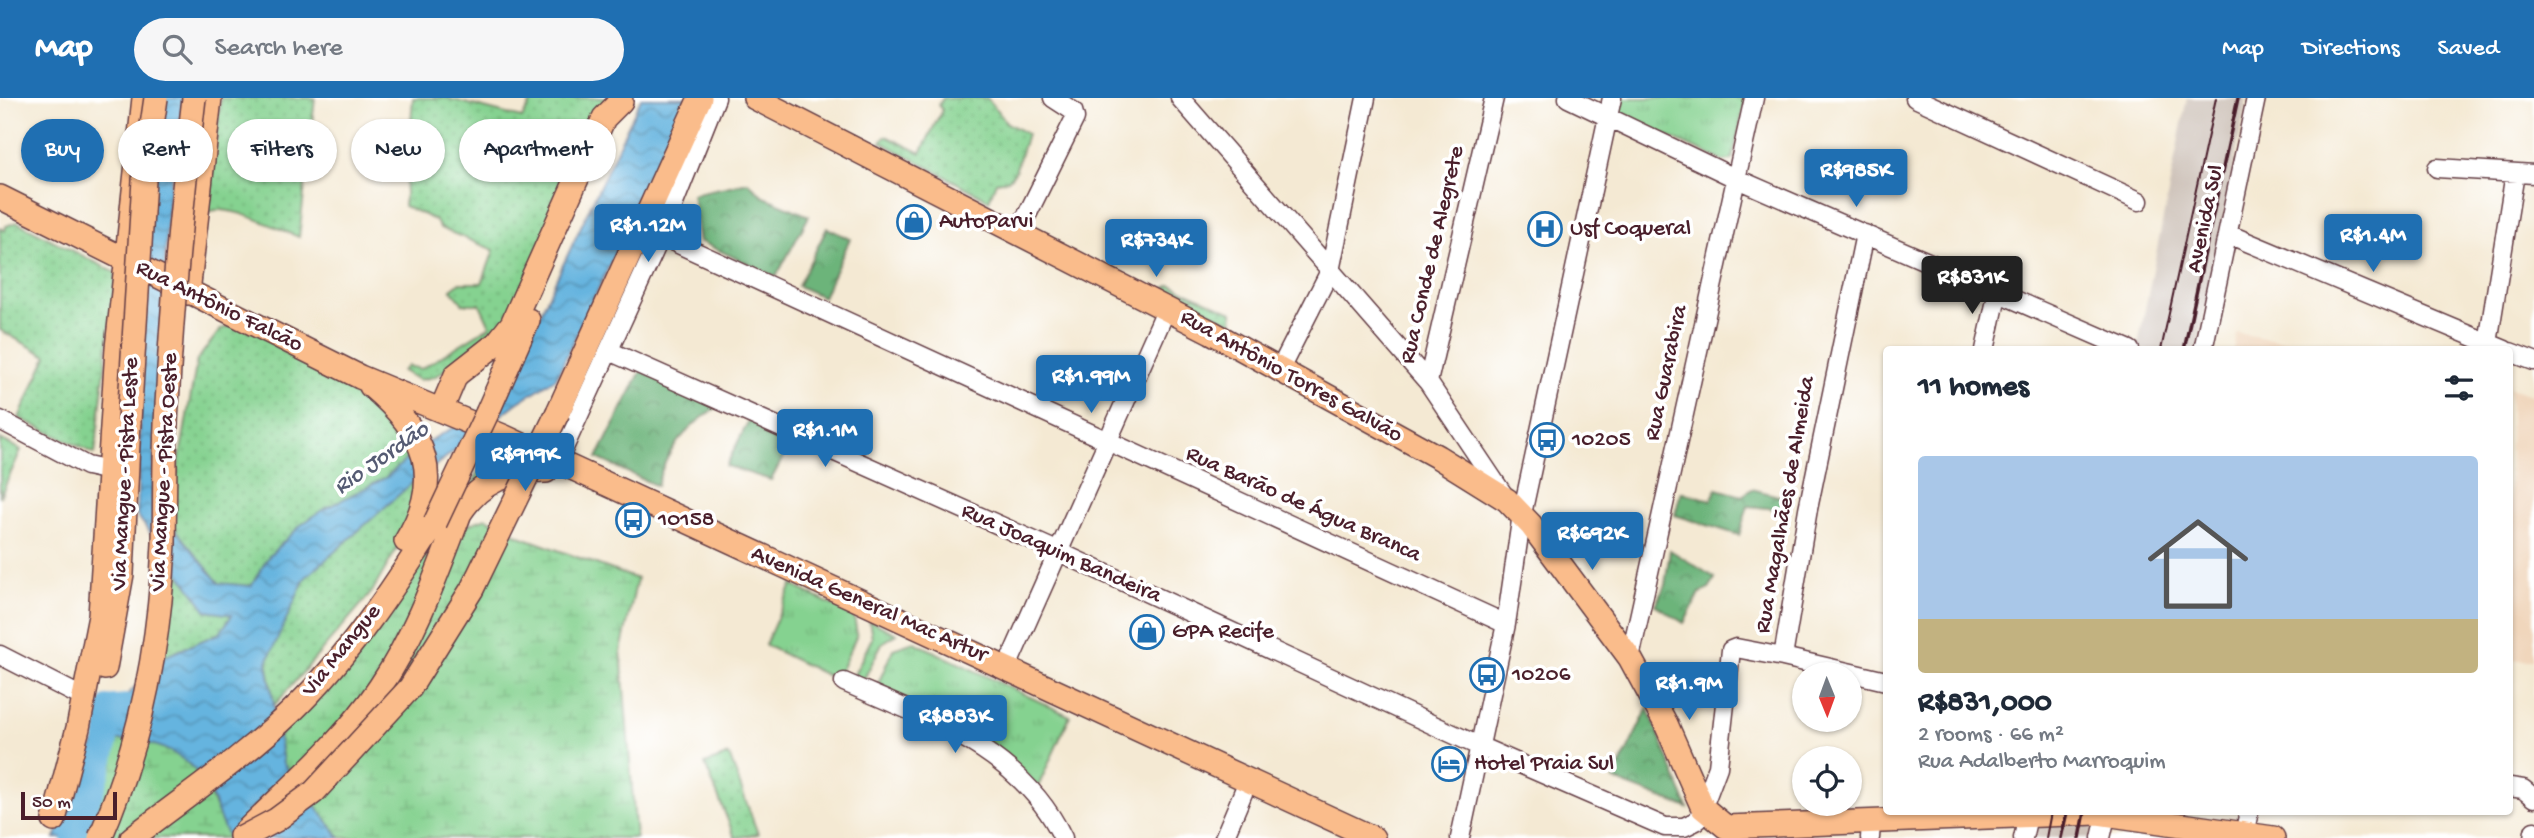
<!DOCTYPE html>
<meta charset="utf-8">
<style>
:root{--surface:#fff;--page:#f6f6f7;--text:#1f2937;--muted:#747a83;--line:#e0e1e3;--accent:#1f6fb2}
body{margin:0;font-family:"Gochi Hand",sans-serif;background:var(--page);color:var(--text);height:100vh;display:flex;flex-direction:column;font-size:26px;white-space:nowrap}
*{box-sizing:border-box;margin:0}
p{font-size:23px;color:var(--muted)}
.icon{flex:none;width:38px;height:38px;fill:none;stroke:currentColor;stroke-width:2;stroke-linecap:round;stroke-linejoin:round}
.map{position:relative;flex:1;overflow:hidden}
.side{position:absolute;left:1883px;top:248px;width:630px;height:469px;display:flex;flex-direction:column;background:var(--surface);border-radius:7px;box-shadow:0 2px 5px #0004}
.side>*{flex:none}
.hud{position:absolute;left:21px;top:21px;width:665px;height:63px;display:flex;gap:14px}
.needle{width:46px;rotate:179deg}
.tools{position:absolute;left:1792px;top:564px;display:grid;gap:14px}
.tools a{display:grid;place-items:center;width:70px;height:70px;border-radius:50%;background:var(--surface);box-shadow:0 2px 5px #0004;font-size:35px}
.scale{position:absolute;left:21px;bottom:18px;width:96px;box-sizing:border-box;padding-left:7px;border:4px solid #4a1f2b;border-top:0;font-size:19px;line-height:24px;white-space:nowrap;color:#4a1f2b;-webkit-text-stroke:5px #fff;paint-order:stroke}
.price{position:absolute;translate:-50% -60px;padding:0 16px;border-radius:7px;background:var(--accent);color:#fff;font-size:23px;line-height:46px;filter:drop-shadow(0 2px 4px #0008)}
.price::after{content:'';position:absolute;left:50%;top:42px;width:21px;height:16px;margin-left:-10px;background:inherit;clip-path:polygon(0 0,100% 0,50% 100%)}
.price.current{background:#222;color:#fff}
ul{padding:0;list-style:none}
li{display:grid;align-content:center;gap:14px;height:371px;padding:0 35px}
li+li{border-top:2px solid var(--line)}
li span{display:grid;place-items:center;height:217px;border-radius:7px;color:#555}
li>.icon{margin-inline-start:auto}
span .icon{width:126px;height:126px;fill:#fffc;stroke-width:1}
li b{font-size:30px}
h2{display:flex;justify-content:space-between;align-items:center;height:84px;padding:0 35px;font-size:30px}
.pill{padding:0 24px;border-radius:32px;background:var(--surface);box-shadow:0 2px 5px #0004;font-size:24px;line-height:63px}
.pill.current{background:var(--accent);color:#fff}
header{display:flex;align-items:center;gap:42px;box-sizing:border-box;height:98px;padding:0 35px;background:var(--accent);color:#fff}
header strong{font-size:33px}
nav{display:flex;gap:38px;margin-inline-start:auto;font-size:24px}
.search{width:490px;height:63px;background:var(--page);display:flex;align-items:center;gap:18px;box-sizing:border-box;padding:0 24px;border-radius:38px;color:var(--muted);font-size:26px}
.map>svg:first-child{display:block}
.built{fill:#f0d6bc}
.industrial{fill:#cec2b9}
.grass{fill:url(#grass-dots);stroke:#68785e;stroke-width:2}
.forest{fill:url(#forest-crowns);stroke:#5b6a52;stroke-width:2}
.wetland{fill:url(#wetland-marsh);stroke:#68785e;stroke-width:2}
.park{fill:url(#park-tufts);stroke:#68785e;stroke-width:2}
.water{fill:url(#water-waves);stroke:#586a85;stroke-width:2}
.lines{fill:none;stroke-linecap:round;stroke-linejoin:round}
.river{stroke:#65b4df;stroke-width:23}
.minor-casing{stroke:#643d44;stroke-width:21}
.major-casing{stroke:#643d44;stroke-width:26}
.minor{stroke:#fff;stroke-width:18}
.major{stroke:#fabc8b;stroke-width:23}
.tram{stroke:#4a1f2b;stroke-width:2}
.rail{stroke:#4a1f2b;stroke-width:3.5}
.major-bridge-casing{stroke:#643d44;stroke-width:26;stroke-linecap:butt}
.major-bridge{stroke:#fabc8b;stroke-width:23}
.labels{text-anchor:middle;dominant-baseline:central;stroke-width:7;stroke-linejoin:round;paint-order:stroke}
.street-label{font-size:23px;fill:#4a1f2b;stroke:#fff}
.poi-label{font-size:23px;fill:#4a1f2b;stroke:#fff;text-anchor:start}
.water-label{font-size:24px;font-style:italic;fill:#555b73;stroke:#fff}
</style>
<header>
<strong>Map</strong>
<div class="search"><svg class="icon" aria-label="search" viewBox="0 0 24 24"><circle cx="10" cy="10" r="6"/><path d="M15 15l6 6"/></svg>Search here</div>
<nav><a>Map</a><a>Directions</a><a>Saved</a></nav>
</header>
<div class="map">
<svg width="2534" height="740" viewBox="0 0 2534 740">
<defs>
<pattern id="grass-dots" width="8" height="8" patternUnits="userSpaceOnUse" patternTransform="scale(1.75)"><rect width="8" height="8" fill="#85d290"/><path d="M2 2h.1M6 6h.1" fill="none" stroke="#74b47c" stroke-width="1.8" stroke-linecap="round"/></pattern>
<pattern id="forest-crowns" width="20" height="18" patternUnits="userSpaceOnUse" patternTransform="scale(1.75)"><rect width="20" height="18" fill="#6cb47a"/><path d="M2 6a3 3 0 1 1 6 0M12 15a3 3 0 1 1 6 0" fill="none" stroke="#5b9264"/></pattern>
<pattern id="wetland-marsh" width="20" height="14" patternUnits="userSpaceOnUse" patternTransform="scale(1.75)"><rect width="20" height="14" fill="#85d290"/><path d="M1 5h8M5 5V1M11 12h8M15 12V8" fill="none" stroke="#74b47c"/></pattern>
<pattern id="park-tufts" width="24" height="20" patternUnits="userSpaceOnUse" patternTransform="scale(1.75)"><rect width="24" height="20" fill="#85d290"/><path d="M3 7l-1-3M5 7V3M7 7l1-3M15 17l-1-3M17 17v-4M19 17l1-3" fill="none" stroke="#74b47c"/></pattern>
<pattern id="water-waves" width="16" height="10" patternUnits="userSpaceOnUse" patternTransform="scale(1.75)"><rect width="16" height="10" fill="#65b4df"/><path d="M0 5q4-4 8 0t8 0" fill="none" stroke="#5592b5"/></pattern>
</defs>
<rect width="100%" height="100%" fill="#fff"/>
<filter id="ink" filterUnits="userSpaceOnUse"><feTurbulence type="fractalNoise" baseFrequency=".0143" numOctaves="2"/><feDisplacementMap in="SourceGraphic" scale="14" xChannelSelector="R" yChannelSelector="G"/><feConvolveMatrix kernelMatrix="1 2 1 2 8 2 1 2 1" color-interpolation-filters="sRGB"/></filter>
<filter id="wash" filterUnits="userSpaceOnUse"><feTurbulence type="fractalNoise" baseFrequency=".00686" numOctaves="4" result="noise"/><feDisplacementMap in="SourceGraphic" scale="28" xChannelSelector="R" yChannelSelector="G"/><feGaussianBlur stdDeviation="1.57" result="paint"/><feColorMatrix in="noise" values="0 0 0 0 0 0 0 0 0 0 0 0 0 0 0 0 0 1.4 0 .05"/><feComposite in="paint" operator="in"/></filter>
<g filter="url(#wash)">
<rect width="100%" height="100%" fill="#f4e9d3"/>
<path class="built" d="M2237,235L2293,245L2330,252H2234Z
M2510,290L2534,298V562H2510Z"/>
<path class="industrial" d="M2187,0H2247L2197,252H2137Z
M2043,726H2089L2094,733L2092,740H2032L2035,730Z"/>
<path class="grass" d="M221,0H315L299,139C280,132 221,101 206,116Z
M413,0H446L522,20L534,0H609L504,233L434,279L419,282L402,273L408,268L421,271L490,228L480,206H463L451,191L459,185H482L494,152L440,130L435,122L404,108Z
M943,0H987L1007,25L1027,36L1015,74L1008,82L996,84L989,102L881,44L886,38L921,55L942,12L939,7Z
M17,124L116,175L95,356L19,320L47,258L0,232V130L5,133L6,128Z
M1171,187L1232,214L1233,226L1165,190Z
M240,224L349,289L396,323L422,378L411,426L372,494L274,608L261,524L220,535L164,559L177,375L197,262L221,231Z
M495,339L533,355L529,366L469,393Z
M0,341L21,352L0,399Z
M729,657L758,736L735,740L705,666Z"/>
<path class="forest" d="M748,84L764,99L809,118L776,179L699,143L692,96Z
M827,130L850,141L823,199L798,188Z
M641,273L721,307C689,326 665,351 657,388L597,360Z
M749,322L793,341L771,382L726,368Z
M1717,391L1742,398L1752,391L1790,401L1786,412L1748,408L1739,437L1675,417L1681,394L1711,402Z
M1670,452L1715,480L1709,491L1700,495L1684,525L1656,507L1665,487Z
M1648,610L1688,710L1613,682Z"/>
<path class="wetland" d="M486,420L522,439L637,481L621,553L636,740H340L283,665L279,639L442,436Z
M141,641L174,653L201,677L229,740H63L99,657L116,642Z"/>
<path class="park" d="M1617,0H1746L1732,62L1723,63L1619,17L1616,14Z
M792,487L854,518L857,537L838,578L832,580L765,547Z
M869,522L897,536L882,545L862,585L853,579L872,540Z
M914,544L1070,618L1038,689L1007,658L990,647L878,593L877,588L893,551Z"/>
<path class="water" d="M165,0H183L168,105L152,403L219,485L251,488L269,458L301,427L322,412L385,380L427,344L482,314L505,291L641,0H689L556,280L517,305L410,387L305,480L267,564L283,665L340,740H229C220,726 217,710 210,695C192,657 156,641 116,642L99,657L63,740H55L103,624L161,560L220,535L232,517L207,513L137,417L145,182L152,101Z"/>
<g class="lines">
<path class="river" d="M73,740C93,696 109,657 109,609L148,606"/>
</g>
</g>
<g filter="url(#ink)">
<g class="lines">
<g class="minor-casing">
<path id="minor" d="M1180,0L1428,284L1505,399
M1568,0L1735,80L2130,252
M1915,0L2139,103
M2437,70L2534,76
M1019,133L1075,20L1073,13L1053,0
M2228,136L2505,252
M661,138L1506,526
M2488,245L2515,75
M1985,252L1998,193
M2203,252L2256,0
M609,253L1057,453L1481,649L1665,729H1684L1698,722L1718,669L1731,552L1736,550L1783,559L1808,411L1865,136
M2510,254L2534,263
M1279,273L1330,173L1366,0
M1428,284L1494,0
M0,322L87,368L110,373
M558,363L661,138L716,0
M0,557L84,600
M1783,559L1886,583
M1630,560L1754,0
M1007,569L1166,212
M844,584C928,621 1021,652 1063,740
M2510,689L2523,691L2534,700
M1224,740L1248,683
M1460,740L1506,526L1522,416L1612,0
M1870,740L1871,725
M2023,740L2029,714
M2101,740L2107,714
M2243,740L2249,714
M2533,740L2534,733"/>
</g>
<g class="major-casing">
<path id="major" d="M755,0L1211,234L1438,359L1507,402L1531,427L1630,560L1666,626L1703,710L1726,729L2098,715L2273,740
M0,99L360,279L505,339L1373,740
M188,195L210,0
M371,288C426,334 445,380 406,443
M442,310L456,277L497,245L512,226L604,20L621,3
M488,313L528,222
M558,314L700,0
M105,570L122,476L129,323
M54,722L78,630L100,518L117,250L144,0
M241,738C288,691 343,645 380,589C416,536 437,475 460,415C482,382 507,374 546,373
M132,740C185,699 243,660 292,613C348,559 393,491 435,425"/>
</g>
<use href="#minor" class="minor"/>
<use href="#major" class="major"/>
<path class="tram" d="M2161,252L2216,0
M2046,740L2051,714"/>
<path class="rail" d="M2184,252L2238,0
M2061,740L2067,714
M2080,740L2085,714"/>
<g class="major-bridge-casing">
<path id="major-bridge" d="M129,323L144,82L156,0
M435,425L488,313
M100,740C140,647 160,546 164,445C165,399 164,353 167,307C172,204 182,102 194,0
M242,740L276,722L314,694L410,590L472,491L558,314"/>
</g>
<use href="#major-bridge" class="major-bridge"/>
</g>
</g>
<defs>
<g id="shop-ring" transform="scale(1.75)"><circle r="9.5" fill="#fff" stroke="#1f6fb2" stroke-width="1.5"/><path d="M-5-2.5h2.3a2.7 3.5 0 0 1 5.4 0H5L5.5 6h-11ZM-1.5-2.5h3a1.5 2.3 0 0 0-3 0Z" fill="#1f6fb2"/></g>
<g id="hospital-ring" transform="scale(1.75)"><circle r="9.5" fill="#fff" stroke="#1f6fb2" stroke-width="1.5"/><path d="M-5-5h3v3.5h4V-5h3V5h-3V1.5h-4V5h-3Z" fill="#1f6fb2"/></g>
<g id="bus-ring" transform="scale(1.75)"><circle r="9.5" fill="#fff" stroke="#1f6fb2" stroke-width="1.5"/><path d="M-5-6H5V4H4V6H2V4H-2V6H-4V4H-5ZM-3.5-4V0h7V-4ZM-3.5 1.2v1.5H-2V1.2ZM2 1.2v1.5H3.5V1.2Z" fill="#1f6fb2"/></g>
<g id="hotel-ring" transform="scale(1.75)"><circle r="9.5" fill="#fff" stroke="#1f6fb2" stroke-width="1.5"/><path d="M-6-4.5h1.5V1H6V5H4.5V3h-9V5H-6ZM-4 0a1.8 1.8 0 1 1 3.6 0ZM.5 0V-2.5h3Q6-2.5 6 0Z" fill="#1f6fb2"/></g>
</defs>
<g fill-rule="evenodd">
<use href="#shop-ring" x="914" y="124"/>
<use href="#hospital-ring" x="1545" y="131"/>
<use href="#bus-ring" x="1547" y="342"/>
<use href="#bus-ring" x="633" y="422"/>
<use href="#shop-ring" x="1147" y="534"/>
<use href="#bus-ring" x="1487" y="577"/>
<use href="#hotel-ring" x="1449" y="666"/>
</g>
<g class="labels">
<g class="street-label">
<text transform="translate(2206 121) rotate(-78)">Avenida Sul</text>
<text transform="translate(1433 157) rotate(-77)">Rua Conde de Alegrete</text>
<text transform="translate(219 209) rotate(26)">Rua Antônio Falcão</text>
<text transform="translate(1667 275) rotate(-78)">Rua Guarabira</text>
<text transform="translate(1291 279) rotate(29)">Rua Antônio Torres Galvão</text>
<text transform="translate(165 374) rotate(-87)">Via Mangue - Pista Oeste</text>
<text transform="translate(126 376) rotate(-87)">Via Mangue - Pista Leste</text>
<text transform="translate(1303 407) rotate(24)">Rua Barão de Água Branca</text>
<text transform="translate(1786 407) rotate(-80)">Rua Magalhães de Almeida</text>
<text transform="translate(1061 456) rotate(24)">Rua Joaquim Bandeira</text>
<text transform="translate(869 507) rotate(24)">Avenida General Mac Artur</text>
<text transform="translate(342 553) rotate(-51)">Via Mangue</text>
</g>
<g class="poi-label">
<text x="939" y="124">AutoParvi</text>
<text x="1570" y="131">Usf Coqueral</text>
<text x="1572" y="342">10205</text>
<text x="658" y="422">10158</text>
<text x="1172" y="534">GPA Recife</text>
<text x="1512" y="577">10206</text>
<text x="1474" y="666">Hotel Praia Sul</text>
</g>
<g class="water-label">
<text transform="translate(382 361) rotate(-35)">Rio Jordão</text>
</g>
</g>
</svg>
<div class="tools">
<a><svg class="needle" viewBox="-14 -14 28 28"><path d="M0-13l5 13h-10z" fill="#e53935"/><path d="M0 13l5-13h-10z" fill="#747a83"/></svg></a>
<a><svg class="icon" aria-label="locate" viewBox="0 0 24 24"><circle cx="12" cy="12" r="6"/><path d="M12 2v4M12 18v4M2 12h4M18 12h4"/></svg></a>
</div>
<div class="scale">50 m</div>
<b class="price" style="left:1856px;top:111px">R$985K</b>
<b class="price" style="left:648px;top:166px">R$1.12M</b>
<b class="price" style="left:2373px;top:176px">R$1.4M</b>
<b class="price" style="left:1156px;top:181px">R$734K</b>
<b class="price current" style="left:1972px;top:218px">R$831K</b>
<b class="price" style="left:1091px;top:317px">R$1.99M</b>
<b class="price" style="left:825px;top:371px">R$1.1M</b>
<b class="price" style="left:525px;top:395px">R$919K</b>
<b class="price" style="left:1592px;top:474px">R$692K</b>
<b class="price" style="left:1689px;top:624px">R$1.9M</b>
<b class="price" style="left:955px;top:657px">R$883K</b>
<div class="hud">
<a class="pill current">Buy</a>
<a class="pill">Rent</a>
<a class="pill">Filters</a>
<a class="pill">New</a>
<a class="pill">Apartment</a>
</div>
<section class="side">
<h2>11 homes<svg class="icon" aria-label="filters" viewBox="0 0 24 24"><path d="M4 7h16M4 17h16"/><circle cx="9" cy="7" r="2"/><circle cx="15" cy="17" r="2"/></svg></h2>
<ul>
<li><span style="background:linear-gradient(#a9c7e8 75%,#c2b280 0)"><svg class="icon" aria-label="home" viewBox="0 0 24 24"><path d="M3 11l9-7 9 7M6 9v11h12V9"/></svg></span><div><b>R$831,000</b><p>2 rooms · 66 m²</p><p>Rua Adalberto Marroquim</p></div></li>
</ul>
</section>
</div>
